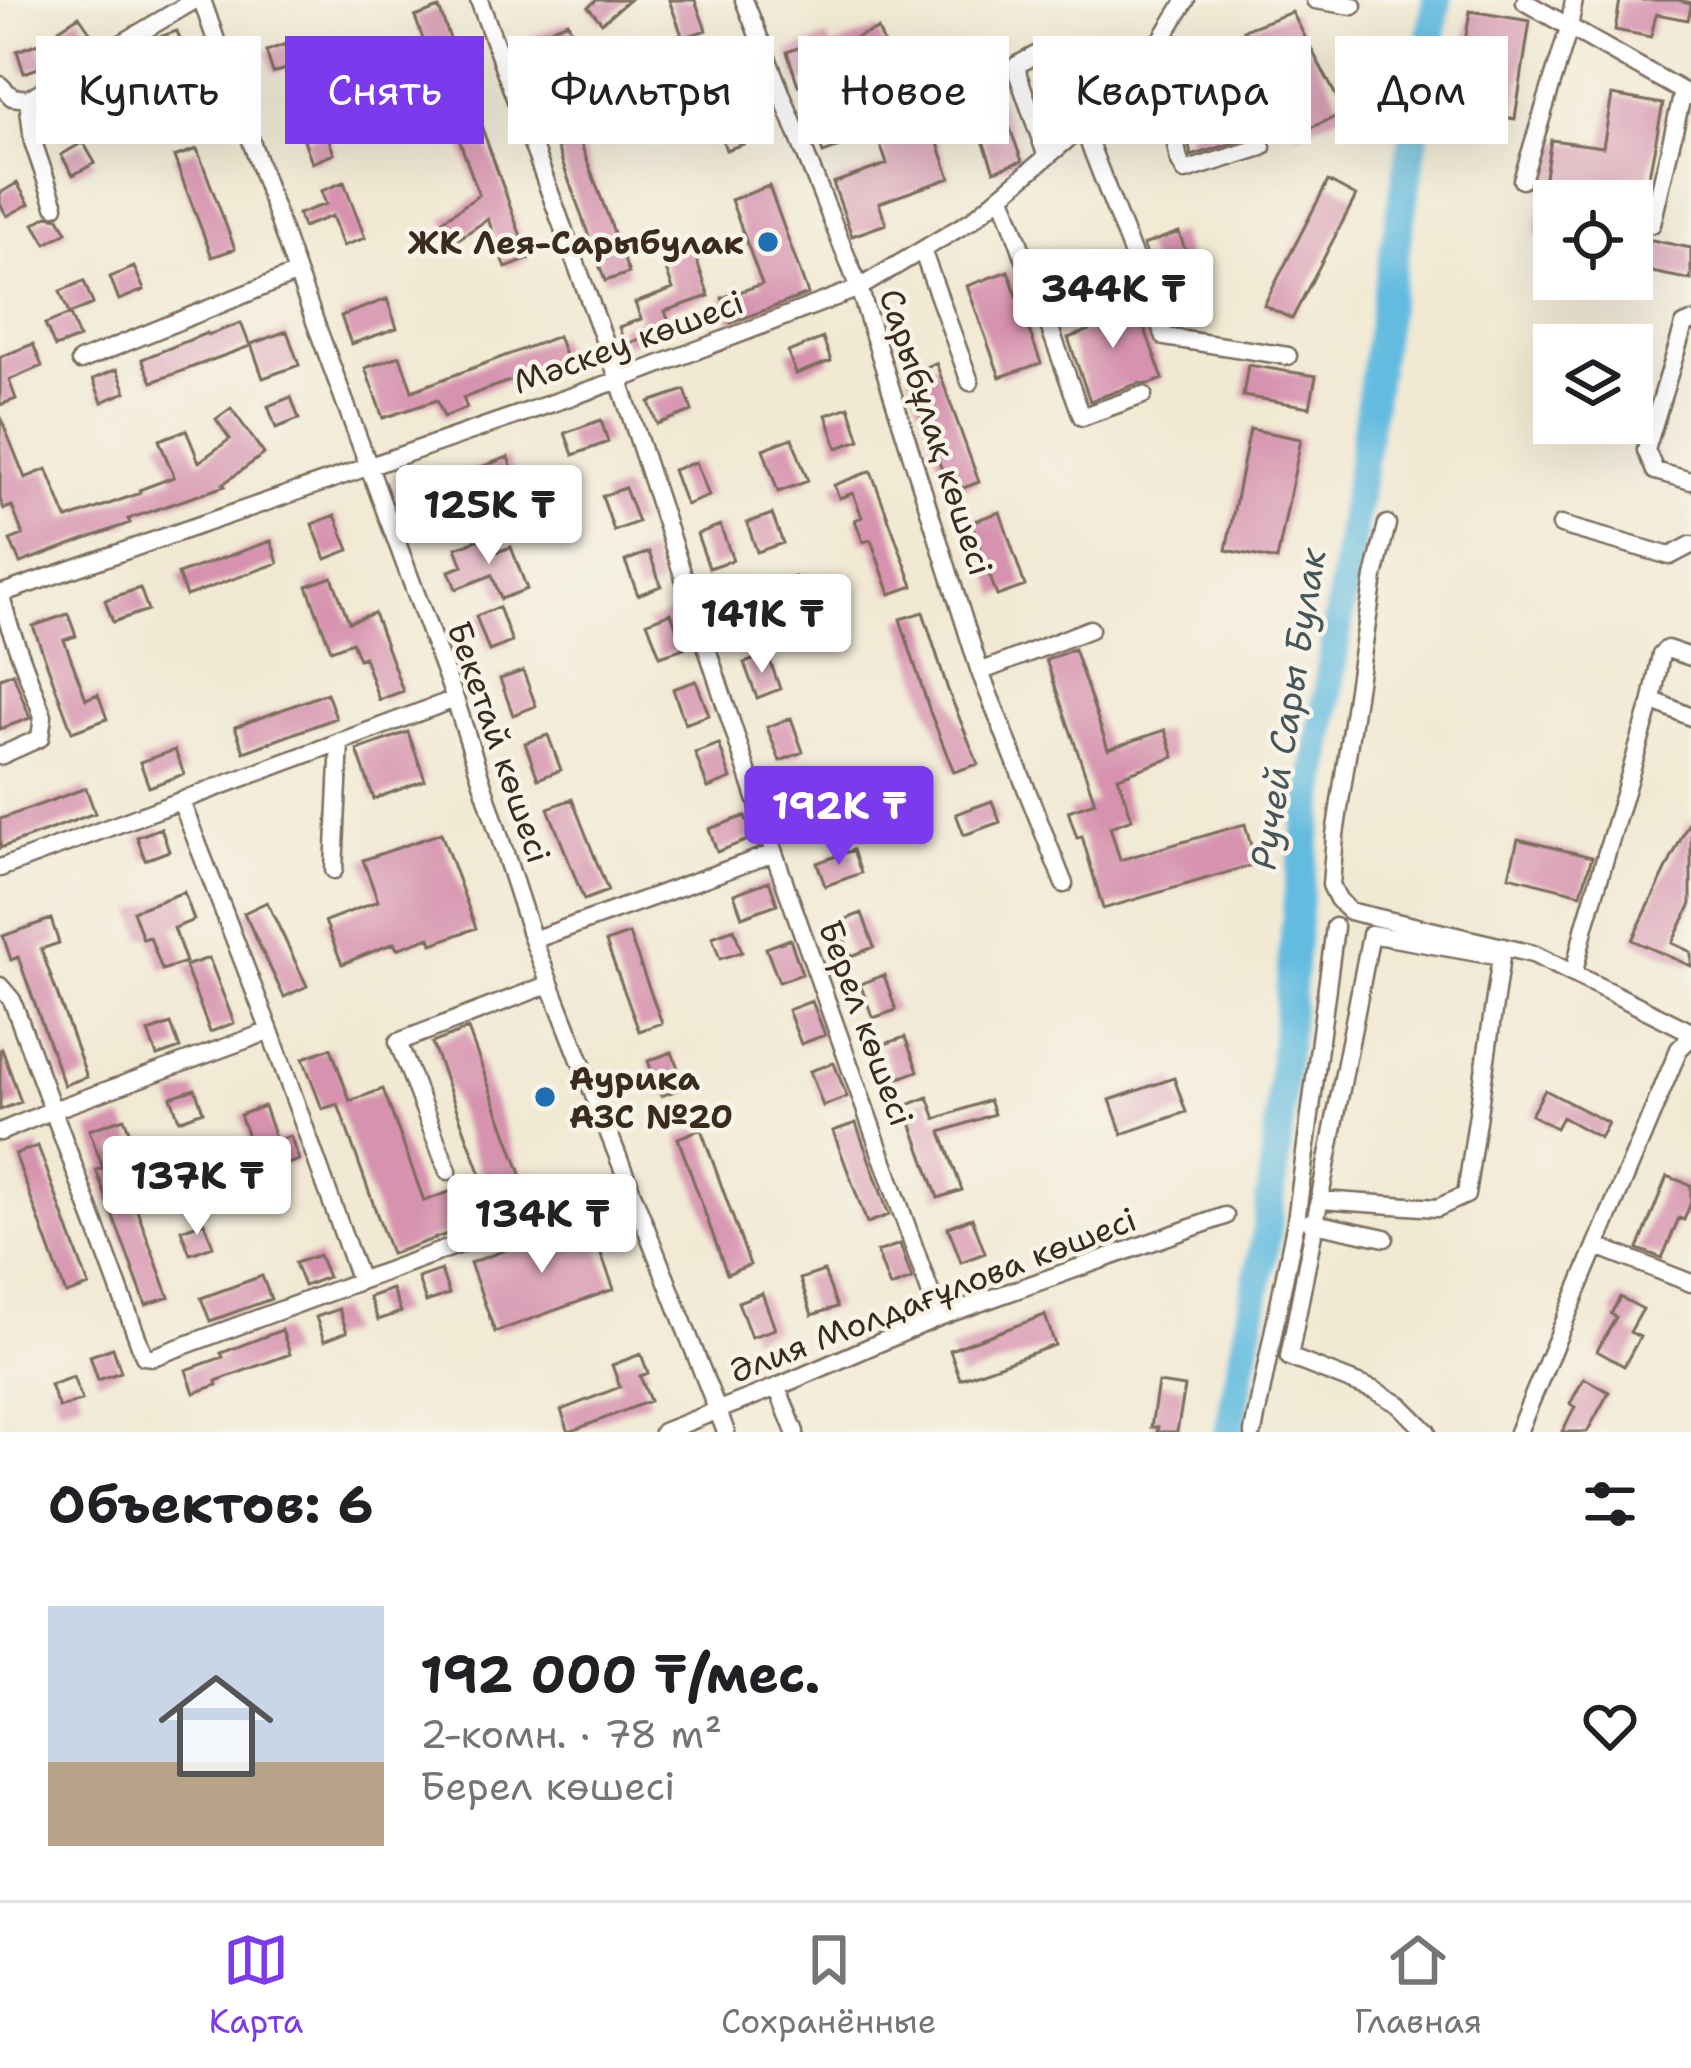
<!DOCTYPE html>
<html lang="ru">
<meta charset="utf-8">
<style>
:root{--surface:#fff;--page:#f2f2f2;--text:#202124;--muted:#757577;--line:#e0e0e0;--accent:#7c3aed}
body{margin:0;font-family:"Shantell Sans",sans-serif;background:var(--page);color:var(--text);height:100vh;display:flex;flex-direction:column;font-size:45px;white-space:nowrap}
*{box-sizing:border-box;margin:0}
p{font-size:39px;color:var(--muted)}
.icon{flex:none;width:66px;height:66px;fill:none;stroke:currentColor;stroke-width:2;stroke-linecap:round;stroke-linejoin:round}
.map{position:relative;height:1432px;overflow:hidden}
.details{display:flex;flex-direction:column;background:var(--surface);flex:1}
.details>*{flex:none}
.hud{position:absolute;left:36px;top:36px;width:1620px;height:108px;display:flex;gap:24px}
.tools{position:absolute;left:1533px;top:180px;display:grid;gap:24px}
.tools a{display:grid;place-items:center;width:120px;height:120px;border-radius:0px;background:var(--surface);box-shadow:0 12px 48px #0002;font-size:60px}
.price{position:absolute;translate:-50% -102px;padding:0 27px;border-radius:12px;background:#fff;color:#222;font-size:39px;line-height:78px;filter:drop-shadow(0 3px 6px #0008)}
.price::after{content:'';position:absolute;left:50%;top:72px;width:36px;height:27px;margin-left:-18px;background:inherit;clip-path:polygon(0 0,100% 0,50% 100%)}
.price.on{background:var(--accent);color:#fff}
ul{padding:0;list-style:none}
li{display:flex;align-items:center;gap:36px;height:300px;padding:0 48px}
li span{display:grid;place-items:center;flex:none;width:336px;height:240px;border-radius:0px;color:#555}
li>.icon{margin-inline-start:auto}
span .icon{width:144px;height:144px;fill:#fffc;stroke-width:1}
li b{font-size:51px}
h2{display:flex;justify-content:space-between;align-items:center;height:144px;padding:0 48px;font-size:51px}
.chip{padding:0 42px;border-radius:0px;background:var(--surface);box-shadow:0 12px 48px #0002;font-size:42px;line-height:108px}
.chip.on{background:var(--accent);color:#fff}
.tabs{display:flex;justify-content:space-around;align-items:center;height:168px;border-top:3px solid var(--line);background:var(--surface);font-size:33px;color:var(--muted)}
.tabs a{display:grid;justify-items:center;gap:6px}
.tabs .on{color:var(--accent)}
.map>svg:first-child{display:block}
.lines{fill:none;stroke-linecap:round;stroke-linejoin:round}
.river{stroke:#63bce0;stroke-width:30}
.building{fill:#d692ae}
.minor-casing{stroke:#7b6d5d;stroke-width:21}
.minor{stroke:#fff;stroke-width:16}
.poi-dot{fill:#1f6fb2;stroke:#f7f3e8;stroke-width:4.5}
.labels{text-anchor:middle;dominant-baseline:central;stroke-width:9;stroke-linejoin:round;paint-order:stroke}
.poi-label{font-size:33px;font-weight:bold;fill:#3b2a1e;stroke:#f7f3e8;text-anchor:end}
.street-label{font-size:33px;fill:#3b2a1e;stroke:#f7f3e8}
.water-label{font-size:36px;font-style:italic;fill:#475658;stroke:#f7f3e8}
</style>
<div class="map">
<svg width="1691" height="1432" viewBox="0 0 1691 1432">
<rect width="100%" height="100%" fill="#f7f3e8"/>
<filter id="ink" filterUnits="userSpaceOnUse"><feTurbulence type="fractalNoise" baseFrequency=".00833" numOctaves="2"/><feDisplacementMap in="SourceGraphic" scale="24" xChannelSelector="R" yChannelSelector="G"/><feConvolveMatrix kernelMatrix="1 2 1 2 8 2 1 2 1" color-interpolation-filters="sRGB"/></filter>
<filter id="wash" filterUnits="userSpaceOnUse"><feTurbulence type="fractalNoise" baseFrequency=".004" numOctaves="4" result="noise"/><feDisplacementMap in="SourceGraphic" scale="48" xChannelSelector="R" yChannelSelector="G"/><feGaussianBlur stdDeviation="2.7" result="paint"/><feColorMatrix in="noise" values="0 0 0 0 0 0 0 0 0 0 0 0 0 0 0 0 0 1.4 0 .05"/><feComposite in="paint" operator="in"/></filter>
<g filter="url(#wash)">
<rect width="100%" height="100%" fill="#f1e9d3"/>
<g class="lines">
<path class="river" d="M1229,1432L1266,1236L1277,1144L1299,886L1386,301L1437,0"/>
</g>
<g id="blocks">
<path class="building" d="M597,0H629L602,23L588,7Z
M669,0H695L706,30L683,38Z
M1620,0H1678L1691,3V7L1688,20L1656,14L1651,37L1615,30Z
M439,8L529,259L506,268L488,219L457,240L443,220L479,195L415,17Z
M1470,11L1530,21L1515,119L1454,109Z
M1292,12L1345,113L1296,134L1243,30Z
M79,16L92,35L72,49L59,29Z
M568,22L577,45L525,65L517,42Z
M878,29L887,52L798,85L787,52L828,37L831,47Z
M177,31L185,53L162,62L154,39Z
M1228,35L1263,134L1191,156L1187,133L1193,130L1169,60L1211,46L1209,42Z
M292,42L300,65L273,73L266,51Z
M39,43L47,65L24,73L17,51Z
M649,44L658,69L635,77L626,53Z
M322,57L329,80L307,87L300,65Z
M717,61L726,86L704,94L694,69Z
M194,80L202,102L179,110L171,88Z
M612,81L626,119L578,136L629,273L605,281L549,125L584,112L577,94Z
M996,90L1022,161L994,171L968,100Z
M1612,95L1663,104L1645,196L1576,185L1574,201H1554V238L1535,235L1551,140L1603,147Z
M843,105L856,141L823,153L810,117Z
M740,117L749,142L726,150L717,125Z
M929,117L950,178L879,203L886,224L852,236L833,183L887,164L877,135Z
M326,132L334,154L312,163L304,140Z
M83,142L95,163L73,175L61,155Z
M197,149L235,249L212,257L174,157Z
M1328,181L1356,196L1292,319L1264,305Z
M344,182L365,238L343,246L332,216L303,227L298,214L326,204L321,191Z
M17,183L29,204L7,216L0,204V193Z
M769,186L808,294L731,323L722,298L762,284L731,200Z
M47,216L59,218L67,232L46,244L34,224Z
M1179,232L1192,270L1195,314L1173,321L1143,245Z
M1632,236L1691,248V280L1632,268Z
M692,247L709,296L665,311L671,328L625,345L619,327L641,319L635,303L673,289L662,258Z
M134,267L144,290L119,300L110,277Z
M1008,271L1041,363L1000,377L967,286Z
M84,281L93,304L69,314L60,291Z
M1109,296L1118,320L1139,313L1163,379L1149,384L1139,383L1090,401L1068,338L1090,330L1082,306Z
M387,299L397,328L351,344L341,316Z
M70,314L79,338L55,347L45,324Z
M241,323L250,346L152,382L142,359L207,333L208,335Z
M287,331L299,365L263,378L251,344Z
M558,336L567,360L463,398L467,408L444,417L437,400L383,418L365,368L400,356L412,391Z
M823,338L831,361L796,374L788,352Z
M33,344L42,366L9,380L16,399L0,405V357Z
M936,363L979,482L950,493L908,374Z
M1248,365L1316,376L1310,407L1243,396Z
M117,369L126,392L102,402L93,379Z
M685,390L692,411L657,424L649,402Z
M291,397L299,419L276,428L268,406Z
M849,407L860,440L837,448L826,415Z
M231,408L264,454L223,484L225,486L128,519L130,523L20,563L10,540L23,535L12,506L4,509L0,499V416L25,478L47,469L67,519L140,493L139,490L174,477L159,440L186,430L199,462L230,439L216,419Z
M601,420L608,442L573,455L565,433Z
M1250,429L1301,439L1277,560L1226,550Z
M792,438L808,481L778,492L763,449Z
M508,457L518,486L477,501L475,495L427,512L420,490Z
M696,462L709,496L686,505L673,470Z
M871,471L913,586L890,594L871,540L863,542L855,520L862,517L853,493L839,498L834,485Z
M625,488L638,522L614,531L602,496Z
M1000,512L1025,586L997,596L971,522Z
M772,514L783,543L757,552L747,523Z
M335,515L349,550L326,559L312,524Z
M720,525L733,560L709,568L697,534Z
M491,535L497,552L511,547L527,589L501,599L492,575L456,589L449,571L463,566L456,548Z
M271,541L278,563L186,596L178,574Z
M649,552L661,586L638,595L625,561Z
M332,577L349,622L374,613L403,691L379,700L364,657L359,659L352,642L331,650L307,586Z
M795,577L806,606L781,616L770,586Z
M744,587L756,621L733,630L720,596Z
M140,588L148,610L113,622L105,600Z
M499,607L512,642L489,651L476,616Z
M923,612L948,690L978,764L954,772L930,712L900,619Z
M671,613L684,648L660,656L647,622Z
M68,614L76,636L64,640L86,699L98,694L107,719L72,732L33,626Z
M1074,649L1108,749L1165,730L1174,757L1118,777L1132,819L1110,827L1120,860L1245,824L1256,864L1103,909L1082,836L1077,838L1068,811L1095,802L1046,660Z
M768,655L780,689L757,698L744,663Z
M523,671L536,706L513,715L500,679Z
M13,673L30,718L0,729V678Z
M696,681L709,715L685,724L673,689Z
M327,693L336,718L244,752L235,727Z
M791,718L803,752L780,761L767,727Z
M408,732L425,780L374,799L357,750Z
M548,735L561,770L538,779L525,743Z
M719,744L731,779L708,788L695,753Z
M175,750L184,774L149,787L140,762Z
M829,785L837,808L801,821L793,798Z
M86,788L95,813L0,848V819Z
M572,799L608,891L584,900L548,808Z
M992,801L1000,822L964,835L956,814Z
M745,816L753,838L717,852L709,829Z
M1691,818V904L1672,943L1691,952V966L1632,940Z
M161,828L169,851L145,860L137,837Z
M441,833L476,928L432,944L430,937L397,949L394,943L342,964L325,921L378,901L363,860Z
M1518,839L1592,857L1581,894L1509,876Z
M853,850L861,873L825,886L817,863Z
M769,881L777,904L742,917L734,894Z
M184,892L194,920L174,928L186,962L162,970L150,937L143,939L133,911Z
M267,902L307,986L284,997L244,913Z
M862,913L874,947L851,956L838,922Z
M51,919L59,943L41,949L87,1077L64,1085L18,957L11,960L3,936Z
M734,929L742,952L720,959L712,937Z
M629,934L662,1023L639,1031L606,942Z
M790,939L802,974L779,982L766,948Z
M209,958L234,1023L210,1032L185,966Z
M884,975L896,1010L873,1018L860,984Z
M812,1001L825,1035L801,1044L788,1010Z
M171,1024L180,1048L157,1056L148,1032Z
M468,1029L532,1204L391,1254L338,1104L322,1109L303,1058L331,1048L350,1101L383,1089L424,1201L483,1180L432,1043Z
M905,1037L918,1071L894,1080L882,1045Z
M2,1049L21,1102L0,1110V1050Z
M672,1052L685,1087L661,1096L648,1061Z
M834,1063L847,1097L823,1106L810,1071Z
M1174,1078L1186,1112L1122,1134L1110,1100Z
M195,1089L203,1111L179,1120L171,1097Z
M1545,1090L1608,1123L1600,1138L1562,1117L1556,1128L1531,1115Z
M928,1097L936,1119L989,1100L994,1114L941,1132L962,1190L938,1198L905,1106Z
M264,1106L276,1141L290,1136L299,1160L269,1170L279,1197L257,1205L238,1156L253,1150L240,1115Z
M124,1118L133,1141L114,1148L169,1297L146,1305L96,1170L103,1168L89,1130Z
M856,1123L889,1215L867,1223L833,1131Z
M701,1129L750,1265L727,1274L678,1138Z
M38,1146L89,1286L66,1294L15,1154Z
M1667,1176L1691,1185V1202L1684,1220L1679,1218L1662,1258L1638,1249Z
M972,1218L985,1253L961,1262L948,1227Z
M588,1220L592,1231L599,1229L604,1241L597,1243L614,1289L495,1332L470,1263Z
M204,1222L213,1246L190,1254L181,1230Z
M900,1244L912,1279L890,1287L877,1252Z
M319,1255L328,1277L304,1286L295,1263Z
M441,1270L449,1294L426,1302L418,1278Z
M824,1271L837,1307L812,1315L800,1279Z
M262,1276L271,1299L210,1321L201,1298Z
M392,1289L401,1312L378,1320L369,1297Z
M762,1293L775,1329L751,1337L738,1302Z
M1620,1297L1643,1309L1630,1332L1640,1337L1624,1366L1597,1351L1616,1317L1611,1314Z
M339,1309L347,1332L324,1341L316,1317Z
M1045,1315L1055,1345L960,1379L950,1350Z
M282,1330L290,1354L216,1381L217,1385L194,1393L186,1370L223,1357L221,1353Z
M113,1348L121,1372L98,1380L90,1356Z
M641,1354L648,1373L640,1376L650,1401L569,1432L561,1410L620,1387L612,1365Z
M73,1377L82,1400L59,1408L50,1385Z
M1584,1378L1609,1392L1587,1432H1562L1575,1407L1570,1404Z
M1158,1383L1185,1387L1177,1432H1157L1158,1427H1151Z"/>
</g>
</g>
<g filter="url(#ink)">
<use href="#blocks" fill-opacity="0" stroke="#7b6d5d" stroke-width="3"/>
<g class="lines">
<g class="minor-casing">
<path id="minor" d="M202,0L297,273L455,699L533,940L726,1432
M479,0L619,380L774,853L939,1317
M744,0L859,288L980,672L1064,884
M1315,0L1353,6
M1525,2L1691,96
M1145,66L1167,100L1179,160L1185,171L1262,147
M0,85L12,97L28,99
M1047,157L1018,75L1017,65L1045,50L1054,53L1165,337L1288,356
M1522,180L1569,28L1574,0
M1002,196L1082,417L1143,395
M55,206L33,142L28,99L195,0
M1652,224L1683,92
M922,250L970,382
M1691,322L1684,325L1646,450L1655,471L1691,481
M80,361L297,273
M1387,524L1374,577L1335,835L1331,885L1338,899L1349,911L1533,954L1691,1032
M1561,525L1670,556L1691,545
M0,593L9,625L43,716L40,738L0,756
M0,594L619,380L859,288L972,220L1081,128L1145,66L1186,0
M980,672L1090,629
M1652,700L1691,717
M181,801L270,1031L360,1281
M0,868L455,699
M334,870L340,741
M533,940L774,853
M1574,972L1585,926L1652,700L1661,654L1667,649L1691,657
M0,986L12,1000L144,1356L153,1357L629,1182
M0,1132L53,1110L270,1031
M448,1171L398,1042L550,984
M1321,1200L1437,1208L1466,1195L1501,957L1371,934L1289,1357L1374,1390L1400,1405L1427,1432
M1310,1222L1385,1238
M1597,1246L1691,1283
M777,1387L795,1432
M663,1432L777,1387L939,1317L1225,1216
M1253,1432L1296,1221L1335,927
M1518,1432L1679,1049L1691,1037"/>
</g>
<use href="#minor" class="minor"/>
</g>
</g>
<g class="poi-dot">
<circle cx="768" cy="242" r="12"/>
<circle cx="545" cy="1097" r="12"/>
</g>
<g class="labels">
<g class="poi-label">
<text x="744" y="242">ЖК Лея-Сарыбулак</text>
<text x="569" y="1078" text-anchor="start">Аурика<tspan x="569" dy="38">АЗС №20</tspan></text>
</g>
<g class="street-label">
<text transform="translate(628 342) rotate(-20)">Мәскеу көшесі</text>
<text transform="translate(936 432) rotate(72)">Сарыбұлақ көшесі</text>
<text transform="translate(499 742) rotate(71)">Бекетай көшесі</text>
<text transform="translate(866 1023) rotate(70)">Берел көшесі</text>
<text transform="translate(933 1295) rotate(-21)">Әлия Молдағұлова көшесі</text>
</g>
<g class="water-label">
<text transform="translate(1288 709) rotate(-81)">Ручей Сары Булак</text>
</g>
</g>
</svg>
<div class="tools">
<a><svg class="icon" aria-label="locate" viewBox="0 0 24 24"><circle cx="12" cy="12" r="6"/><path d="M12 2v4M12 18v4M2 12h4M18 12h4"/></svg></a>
<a><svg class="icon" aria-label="layers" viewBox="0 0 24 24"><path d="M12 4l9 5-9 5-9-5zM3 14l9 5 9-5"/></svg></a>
</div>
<b class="price" style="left:1113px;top:351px">344K ₸</b>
<b class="price" style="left:489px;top:567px">125K ₸</b>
<b class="price" style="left:762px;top:676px">141K ₸</b>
<b class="price on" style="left:839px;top:868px">192K ₸</b>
<b class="price" style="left:197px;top:1238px">137K ₸</b>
<b class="price" style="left:542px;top:1276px">134K ₸</b>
<div class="hud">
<a class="chip">Купить</a>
<a class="chip on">Снять</a>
<a class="chip">Фильтры</a>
<a class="chip">Новое</a>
<a class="chip">Квартира</a>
<a class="chip">Дом</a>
</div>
</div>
<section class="details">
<h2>Объектов: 6<svg class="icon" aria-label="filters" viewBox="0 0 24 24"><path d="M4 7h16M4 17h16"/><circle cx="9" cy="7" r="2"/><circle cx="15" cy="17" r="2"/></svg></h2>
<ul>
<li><span style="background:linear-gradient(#c9d6e8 65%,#b9a48a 0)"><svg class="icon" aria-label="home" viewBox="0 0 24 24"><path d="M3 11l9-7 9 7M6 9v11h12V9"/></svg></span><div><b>192 000 ₸/мес.</b><p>2-комн. · 78 m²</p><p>Берел көшесі</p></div><svg class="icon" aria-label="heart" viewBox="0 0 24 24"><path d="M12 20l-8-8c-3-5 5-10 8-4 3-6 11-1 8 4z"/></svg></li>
</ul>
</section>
<nav class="tabs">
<a class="on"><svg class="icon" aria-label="map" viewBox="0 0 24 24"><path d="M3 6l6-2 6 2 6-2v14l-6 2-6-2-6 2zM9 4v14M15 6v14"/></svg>Карта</a>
<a><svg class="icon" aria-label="saved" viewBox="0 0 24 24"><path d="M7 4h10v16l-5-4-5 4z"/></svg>Сохранённые</a>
<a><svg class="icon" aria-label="home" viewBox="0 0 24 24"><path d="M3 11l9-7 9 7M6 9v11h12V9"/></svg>Главная</a>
</nav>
